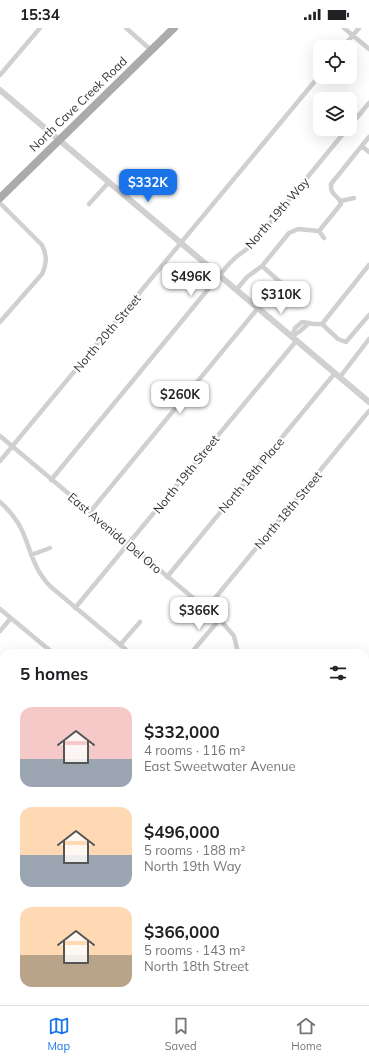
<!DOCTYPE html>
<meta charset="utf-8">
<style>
:root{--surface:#fff;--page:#f6f6f6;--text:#202124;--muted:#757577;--line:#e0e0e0;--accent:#1a73e8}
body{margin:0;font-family:Mulish,sans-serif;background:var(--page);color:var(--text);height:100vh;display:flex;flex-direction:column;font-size:15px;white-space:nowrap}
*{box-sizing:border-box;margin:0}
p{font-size:13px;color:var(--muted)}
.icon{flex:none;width:22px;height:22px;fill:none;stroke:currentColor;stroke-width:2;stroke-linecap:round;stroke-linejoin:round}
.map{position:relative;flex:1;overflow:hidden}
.drawer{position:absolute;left:0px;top:621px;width:369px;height:356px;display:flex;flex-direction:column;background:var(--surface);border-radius:12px 12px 0 0;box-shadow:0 4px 16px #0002}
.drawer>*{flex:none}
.fabs{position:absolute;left:313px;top:12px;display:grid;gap:8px}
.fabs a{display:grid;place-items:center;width:44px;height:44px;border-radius:8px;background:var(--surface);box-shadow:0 4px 16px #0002;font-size:20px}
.price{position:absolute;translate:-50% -34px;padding:0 9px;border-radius:8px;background:#fff;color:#222;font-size:13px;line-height:26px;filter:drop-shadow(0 1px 2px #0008)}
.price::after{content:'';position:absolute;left:50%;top:24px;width:12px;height:9px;margin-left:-6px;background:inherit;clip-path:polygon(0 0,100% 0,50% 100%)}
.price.on{background:var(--accent);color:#fff}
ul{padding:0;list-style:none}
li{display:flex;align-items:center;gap:12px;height:100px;padding:0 20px}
li span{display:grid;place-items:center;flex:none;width:112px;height:80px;border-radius:12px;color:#555}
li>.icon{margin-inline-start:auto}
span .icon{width:48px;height:48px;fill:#fffc;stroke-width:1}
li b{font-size:17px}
h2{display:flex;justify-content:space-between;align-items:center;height:48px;padding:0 20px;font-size:17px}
.status{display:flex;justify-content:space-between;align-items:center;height:28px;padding:0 20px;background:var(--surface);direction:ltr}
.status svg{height:11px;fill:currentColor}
.dock{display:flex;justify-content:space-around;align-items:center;height:56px;border-top:1px solid var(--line);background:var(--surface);font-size:11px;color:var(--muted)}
.dock a{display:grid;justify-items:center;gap:2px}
.dock .on{color:var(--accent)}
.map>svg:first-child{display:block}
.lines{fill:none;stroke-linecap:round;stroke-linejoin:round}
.minor{stroke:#d0d0d0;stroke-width:4.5}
.tertiary{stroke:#d0d0d0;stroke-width:6}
.primary{stroke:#ababab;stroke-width:8}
.labels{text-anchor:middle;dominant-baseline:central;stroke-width:4;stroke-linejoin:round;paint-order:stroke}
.street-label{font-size:12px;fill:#333;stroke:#fff}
</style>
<div class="status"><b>15:34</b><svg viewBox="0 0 49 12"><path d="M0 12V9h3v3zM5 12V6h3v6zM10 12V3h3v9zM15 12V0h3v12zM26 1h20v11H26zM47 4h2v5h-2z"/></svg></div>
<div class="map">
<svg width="369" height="977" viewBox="0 0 369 977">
<rect width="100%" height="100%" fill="#fff"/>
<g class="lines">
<path class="minor" d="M126,0L151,22
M344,0L369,21
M343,19L359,0
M0,47L40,0
M350,98L369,75
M362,118L369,124
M341,173L354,170
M0,175L42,217C47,227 47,235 42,246L0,294
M89,176L109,154
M319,203L324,210
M262,238L289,262
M237,261L247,249L262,238L289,205L298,201L319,203L341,176C340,167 330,169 331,156L369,109
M322,296L338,311L346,314L369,287
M292,308L295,300L302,294L314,296H322L369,237
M292,308L299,304L309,295
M340,349L369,311
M0,408L223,595L234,608L238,625
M0,433L320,47
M51,452L228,237L236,229L251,218L347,101
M0,474C10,483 19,494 24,507C32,527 35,543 51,559L130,625
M90,484L258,280
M31,527L50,520
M167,549L335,345
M75,580L297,312
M0,581L53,625
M206,581L369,383
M0,603L11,590
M120,617L140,594
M191,625L219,592
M365,779L369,775
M0,830L4,833
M0,852L4,848
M0,922L4,925
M365,936L369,939
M0,972L6,977
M59,973L60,977
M308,973L313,977
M129,977L133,973"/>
<path class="tertiary" d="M0,62L369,374
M0,752L4,756
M83,977L87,973"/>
<path class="primary" d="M0,170L174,0"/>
</g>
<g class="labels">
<g class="street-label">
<text transform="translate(78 76) rotate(-44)">North Cave Creek Road</text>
<text transform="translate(277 185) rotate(-49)">North 19th Way</text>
<text transform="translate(107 305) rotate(-50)">North 20th Street</text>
<text transform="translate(186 446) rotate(-51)">North 19th Street</text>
<text transform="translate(251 447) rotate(-50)">North 18th Place</text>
<text transform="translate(288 482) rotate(-50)">North 18th Street</text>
<text transform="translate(115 505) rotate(40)">East Avenida Del Oro</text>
</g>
</g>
</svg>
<div class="fabs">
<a><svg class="icon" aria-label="locate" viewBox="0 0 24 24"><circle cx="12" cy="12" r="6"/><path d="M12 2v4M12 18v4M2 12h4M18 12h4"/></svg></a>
<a><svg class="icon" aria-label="layers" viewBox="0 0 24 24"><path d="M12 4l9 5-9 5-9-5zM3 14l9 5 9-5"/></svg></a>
</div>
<b class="price on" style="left:148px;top:175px">$332K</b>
<b class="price" style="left:191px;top:269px">$496K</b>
<b class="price" style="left:281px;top:287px">$310K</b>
<b class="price" style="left:180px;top:387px">$260K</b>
<b class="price" style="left:199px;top:603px">$366K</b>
<section class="drawer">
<h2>5 homes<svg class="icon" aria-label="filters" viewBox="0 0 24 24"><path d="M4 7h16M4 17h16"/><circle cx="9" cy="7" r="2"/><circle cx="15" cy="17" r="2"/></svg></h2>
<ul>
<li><span style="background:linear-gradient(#f6c9c9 65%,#9aa5b1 0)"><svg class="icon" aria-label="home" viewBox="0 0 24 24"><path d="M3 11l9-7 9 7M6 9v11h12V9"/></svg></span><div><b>$332,000</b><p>4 rooms · 116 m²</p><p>East Sweetwater Avenue</p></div></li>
<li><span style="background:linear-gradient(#ffd9b3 60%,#9aa5b1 0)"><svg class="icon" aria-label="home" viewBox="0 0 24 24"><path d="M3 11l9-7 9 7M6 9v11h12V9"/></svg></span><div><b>$496,000</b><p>5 rooms · 188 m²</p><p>North 19th Way</p></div></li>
<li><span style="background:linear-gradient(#ffd9b3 60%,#b9a48a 0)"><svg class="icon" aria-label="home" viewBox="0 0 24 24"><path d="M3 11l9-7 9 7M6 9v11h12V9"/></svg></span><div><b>$366,000</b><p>5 rooms · 143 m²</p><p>North 18th Street</p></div></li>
</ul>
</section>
</div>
<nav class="dock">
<a class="on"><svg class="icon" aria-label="map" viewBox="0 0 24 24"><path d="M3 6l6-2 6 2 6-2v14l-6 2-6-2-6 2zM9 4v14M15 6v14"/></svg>Map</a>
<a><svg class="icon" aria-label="saved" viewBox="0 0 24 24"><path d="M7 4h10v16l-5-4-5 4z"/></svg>Saved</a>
<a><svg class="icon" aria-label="home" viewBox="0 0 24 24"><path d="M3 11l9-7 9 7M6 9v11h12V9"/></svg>Home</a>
</nav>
